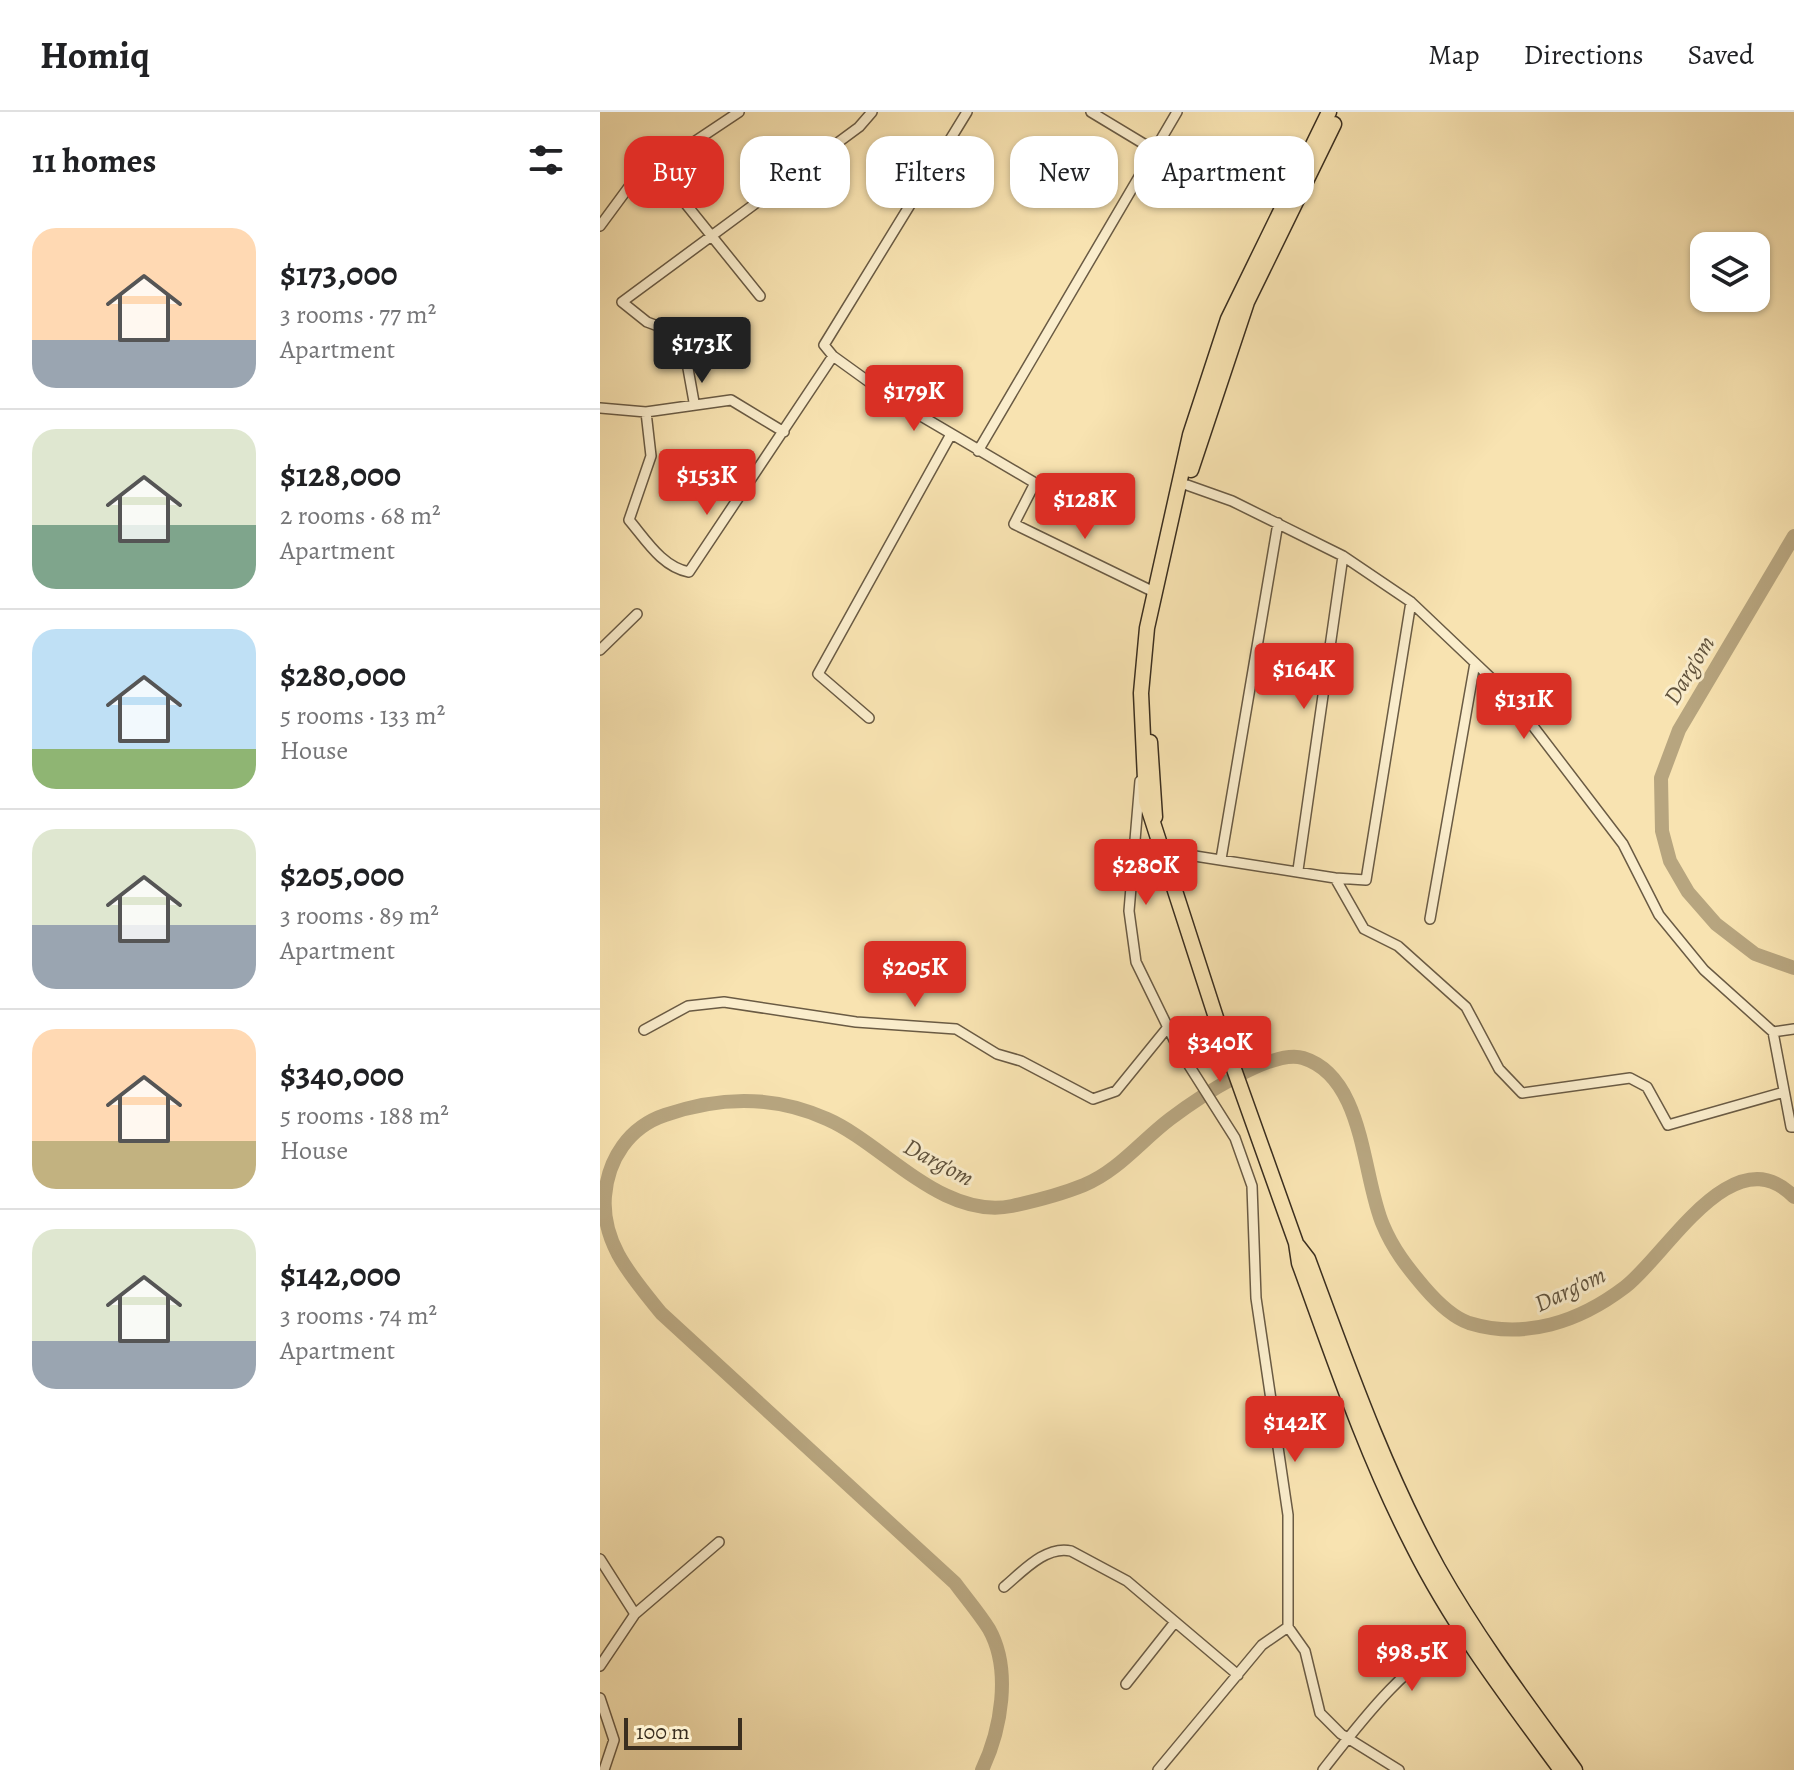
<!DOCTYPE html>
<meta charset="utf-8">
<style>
:root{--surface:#fff;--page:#f2f2f2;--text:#202124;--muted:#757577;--line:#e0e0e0;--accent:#d93025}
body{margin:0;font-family:Alegreya,serif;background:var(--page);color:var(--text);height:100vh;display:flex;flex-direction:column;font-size:30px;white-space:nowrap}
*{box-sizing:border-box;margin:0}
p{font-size:26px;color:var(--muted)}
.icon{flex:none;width:44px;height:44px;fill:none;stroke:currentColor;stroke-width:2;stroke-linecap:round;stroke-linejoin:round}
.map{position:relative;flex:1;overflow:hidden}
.details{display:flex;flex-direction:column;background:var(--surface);width:600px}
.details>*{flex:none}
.guide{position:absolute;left:24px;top:24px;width:760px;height:72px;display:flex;gap:16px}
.buttons{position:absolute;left:1090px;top:120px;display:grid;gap:16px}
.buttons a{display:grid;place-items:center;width:80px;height:80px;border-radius:16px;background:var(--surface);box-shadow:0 2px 6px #0004;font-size:40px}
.scale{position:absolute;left:24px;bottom:20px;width:118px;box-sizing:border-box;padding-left:8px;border:4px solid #3a2e1f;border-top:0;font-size:22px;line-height:28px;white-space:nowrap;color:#3a2e1f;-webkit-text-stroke:6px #faedcc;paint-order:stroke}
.price{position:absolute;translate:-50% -68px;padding:0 18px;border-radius:8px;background:var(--accent);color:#fff;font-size:26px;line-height:52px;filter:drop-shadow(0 2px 4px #0008)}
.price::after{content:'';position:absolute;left:50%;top:48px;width:24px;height:18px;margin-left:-12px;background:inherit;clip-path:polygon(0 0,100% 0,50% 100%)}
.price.current{background:#222;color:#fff}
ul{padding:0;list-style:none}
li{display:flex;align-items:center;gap:24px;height:200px;padding:0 32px}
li+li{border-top:2px solid var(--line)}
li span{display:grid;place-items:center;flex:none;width:224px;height:160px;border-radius:24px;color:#555}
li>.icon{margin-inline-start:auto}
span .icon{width:96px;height:96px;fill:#fffc;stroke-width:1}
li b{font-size:34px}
h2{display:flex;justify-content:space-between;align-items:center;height:96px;padding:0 32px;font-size:34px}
.chip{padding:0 28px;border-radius:24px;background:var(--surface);box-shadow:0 2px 6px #0004;font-size:28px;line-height:72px}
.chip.current{background:var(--accent);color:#fff}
header{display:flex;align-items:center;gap:48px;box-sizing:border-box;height:112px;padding:0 40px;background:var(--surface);border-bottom:2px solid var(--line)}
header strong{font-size:38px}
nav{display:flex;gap:44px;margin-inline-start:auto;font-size:28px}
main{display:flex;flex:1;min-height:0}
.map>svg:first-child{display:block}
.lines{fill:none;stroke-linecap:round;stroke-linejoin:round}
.river{stroke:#b7a57f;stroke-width:14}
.street-casing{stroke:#6a5b44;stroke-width:12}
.primary-casing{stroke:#3a2e1f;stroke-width:17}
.street{stroke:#faedcc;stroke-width:9}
.primary{stroke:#f8e3b1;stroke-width:14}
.labels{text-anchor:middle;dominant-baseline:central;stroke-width:6;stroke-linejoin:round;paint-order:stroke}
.water-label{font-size:24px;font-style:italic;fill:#60523c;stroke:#faedcc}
</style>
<header>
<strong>Homiq</strong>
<nav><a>Map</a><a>Directions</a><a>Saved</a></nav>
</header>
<main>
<section class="details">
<h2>11 homes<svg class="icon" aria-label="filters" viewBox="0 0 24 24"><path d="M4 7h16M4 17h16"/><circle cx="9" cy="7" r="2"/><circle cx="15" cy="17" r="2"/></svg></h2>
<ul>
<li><span style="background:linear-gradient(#ffd9b3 70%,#9aa5b1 0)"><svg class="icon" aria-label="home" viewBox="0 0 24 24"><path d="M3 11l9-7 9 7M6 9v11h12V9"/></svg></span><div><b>$173,000</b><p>3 rooms · 77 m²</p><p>Apartment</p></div></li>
<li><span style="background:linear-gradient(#dfe7d0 60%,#7fa58c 0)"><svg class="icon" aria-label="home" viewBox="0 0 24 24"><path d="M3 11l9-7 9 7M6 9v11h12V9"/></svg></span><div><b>$128,000</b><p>2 rooms · 68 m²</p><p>Apartment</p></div></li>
<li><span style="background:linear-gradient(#bfe0f5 75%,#8fb573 0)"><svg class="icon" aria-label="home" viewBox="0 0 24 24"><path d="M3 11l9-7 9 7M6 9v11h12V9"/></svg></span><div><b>$280,000</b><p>5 rooms · 133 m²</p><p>House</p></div></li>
<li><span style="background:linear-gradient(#dfe7d0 60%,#9aa5b1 0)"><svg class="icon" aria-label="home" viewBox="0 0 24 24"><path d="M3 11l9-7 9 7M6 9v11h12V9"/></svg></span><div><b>$205,000</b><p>3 rooms · 89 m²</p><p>Apartment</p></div></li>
<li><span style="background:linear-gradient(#ffd9b3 70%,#c2b280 0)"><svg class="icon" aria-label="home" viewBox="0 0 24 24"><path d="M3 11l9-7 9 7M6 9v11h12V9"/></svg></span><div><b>$340,000</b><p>5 rooms · 188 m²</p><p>House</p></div></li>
<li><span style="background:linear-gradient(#dfe7d0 70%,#9aa5b1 0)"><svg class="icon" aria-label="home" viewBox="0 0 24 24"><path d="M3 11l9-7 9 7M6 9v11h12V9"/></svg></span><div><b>$142,000</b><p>3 rooms · 74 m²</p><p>Apartment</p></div></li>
</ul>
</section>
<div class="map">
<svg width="1194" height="1658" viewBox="0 0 1194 1658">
<rect width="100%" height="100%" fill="#f8e3b1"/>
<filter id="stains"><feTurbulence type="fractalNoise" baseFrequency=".0025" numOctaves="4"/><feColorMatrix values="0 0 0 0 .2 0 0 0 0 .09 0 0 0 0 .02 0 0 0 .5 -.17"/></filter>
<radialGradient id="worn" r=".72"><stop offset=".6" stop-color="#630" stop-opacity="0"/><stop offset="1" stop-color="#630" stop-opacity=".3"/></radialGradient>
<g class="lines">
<path class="river" d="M1194,424L1079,618L1061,666L1062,719L1070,749L1088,780L1116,812L1155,842L1194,856
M382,1658C401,1618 412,1558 389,1517C379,1501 366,1486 355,1471L61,1201C33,1166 1,1132 5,1084C8,1047 29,1015 65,1003C120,984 174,983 227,1007C284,1032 342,1108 412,1094C435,1089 462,1082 484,1073C518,1059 541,1029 570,1007C595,988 672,936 703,946C765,965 762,1065 783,1113C793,1137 807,1155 824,1175C836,1189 852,1205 869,1211C925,1228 979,1210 1025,1175C1066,1144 1133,1022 1194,1085"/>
<g class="street-casing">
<path id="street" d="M367,0L224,233L233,244L294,288L435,371L414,412L554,480
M491,0L554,38
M56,55L160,184
M0,114L31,72L139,0
M94,290L82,223L47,210L22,190L259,15L272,0
M0,296L46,300L131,288L184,320
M46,300L51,344L29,408C46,428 62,455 89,460L233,244
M378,339L577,0
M587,373L632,389L743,444L811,490L910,584L1023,732L1059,803L1104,858L1173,920L1194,917
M0,538L37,502
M269,606L218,562L350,324
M540,669L529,799L536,850L578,936L635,1026L652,1074L656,1186L688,1403V1515L705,1539L720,1601L741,1622L799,1658
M563,739L735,766L764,817L798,834L866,895L899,957L922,981L1030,966L1047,975L1068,1013L1184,980
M621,747L678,411
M698,758L743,444
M735,766L766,768L811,490
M830,807L875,551
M44,918L88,894L124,890L256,910L356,917L397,942L421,949L493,987L516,979L568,915
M1173,920L1191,1015H1194
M0,1447L35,1502
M404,1475C422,1460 446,1433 471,1439L527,1469L638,1563
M0,1554L35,1502L119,1430
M526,1572L575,1510
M0,1586L14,1628L4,1658
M558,1658L662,1533L688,1515
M723,1658C762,1608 806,1549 864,1522"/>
</g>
<g class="primary-casing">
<path id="primary" d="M729,0L628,207L590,323L547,516L541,581L546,689L620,918L696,1131L699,1151C734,1247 766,1343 813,1434C853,1514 908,1586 961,1658
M591,358L647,190L734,12
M550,630L555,705
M698,1134L708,1147C747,1252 784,1358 838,1456C878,1527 927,1592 975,1658"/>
</g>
<use href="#street" class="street"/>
<use href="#primary" class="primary"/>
</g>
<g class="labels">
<g class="water-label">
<text transform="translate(1089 558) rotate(-59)">Darg'om</text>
<text transform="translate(339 1050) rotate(28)">Darg'om</text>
<text transform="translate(970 1177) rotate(-25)">Darg'om</text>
</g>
</g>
<rect width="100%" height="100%" filter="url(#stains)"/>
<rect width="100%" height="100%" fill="url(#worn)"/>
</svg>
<div class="buttons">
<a><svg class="icon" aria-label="layers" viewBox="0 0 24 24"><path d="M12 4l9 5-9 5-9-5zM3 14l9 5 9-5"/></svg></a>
</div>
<div class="scale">100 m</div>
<b class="price current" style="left:102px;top:273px">$173K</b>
<b class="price" style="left:314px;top:321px">$179K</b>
<b class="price" style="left:107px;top:405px">$153K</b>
<b class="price" style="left:485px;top:429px">$128K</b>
<b class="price" style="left:704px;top:599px">$164K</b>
<b class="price" style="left:924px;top:629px">$131K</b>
<b class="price" style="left:546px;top:795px">$280K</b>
<b class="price" style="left:315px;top:897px">$205K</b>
<b class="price" style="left:620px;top:972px">$340K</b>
<b class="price" style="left:695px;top:1352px">$142K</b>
<b class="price" style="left:812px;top:1581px">$98.5K</b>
<div class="guide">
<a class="chip current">Buy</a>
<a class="chip">Rent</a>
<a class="chip">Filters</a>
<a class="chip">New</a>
<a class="chip">Apartment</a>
</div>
</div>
</main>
